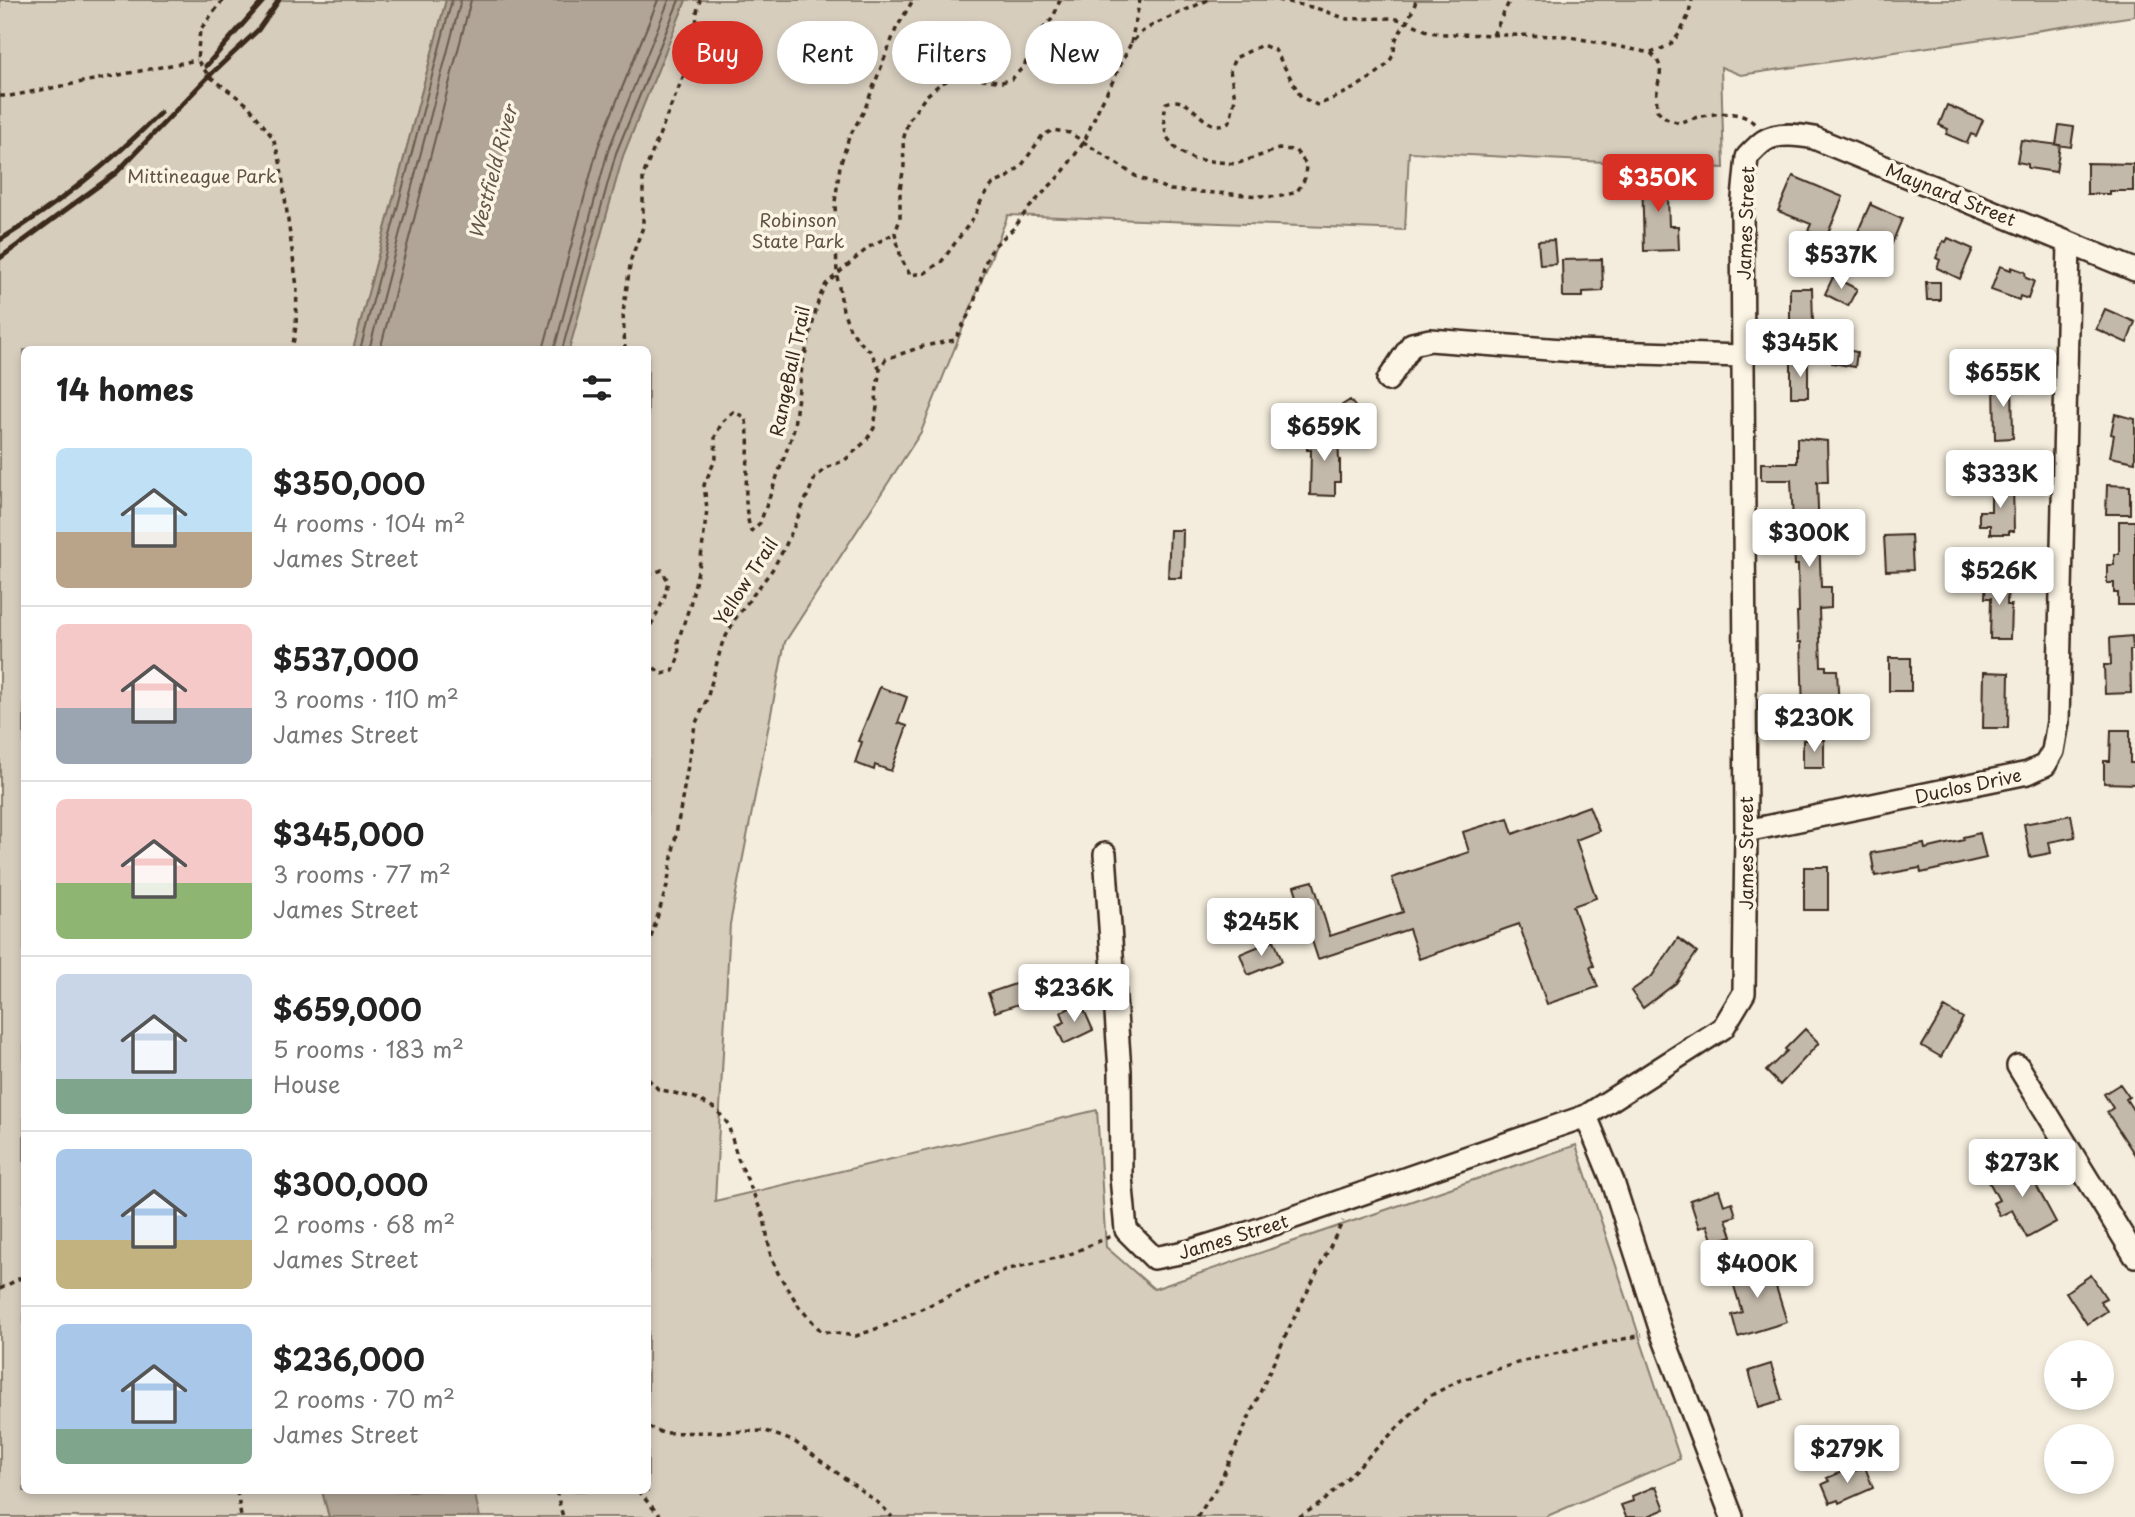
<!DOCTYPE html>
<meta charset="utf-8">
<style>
:root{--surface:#fff;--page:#f2f2f2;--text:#222;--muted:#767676;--line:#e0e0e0;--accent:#d93025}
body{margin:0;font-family:"Playpen Sans",sans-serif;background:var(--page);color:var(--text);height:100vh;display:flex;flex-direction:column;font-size:26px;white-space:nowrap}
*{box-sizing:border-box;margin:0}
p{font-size:23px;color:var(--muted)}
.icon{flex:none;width:38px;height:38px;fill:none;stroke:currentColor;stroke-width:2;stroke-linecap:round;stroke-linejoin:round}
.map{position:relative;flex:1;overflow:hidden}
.drawer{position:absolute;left:21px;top:346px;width:630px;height:1148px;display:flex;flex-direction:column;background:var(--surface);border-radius:10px;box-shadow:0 4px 10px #0003}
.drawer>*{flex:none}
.top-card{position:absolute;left:672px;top:21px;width:665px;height:63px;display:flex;gap:14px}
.fabs{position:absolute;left:2044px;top:1340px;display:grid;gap:14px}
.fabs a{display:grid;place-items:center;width:70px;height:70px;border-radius:50%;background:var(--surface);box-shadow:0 4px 10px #0003;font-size:35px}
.price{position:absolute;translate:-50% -60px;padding:0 16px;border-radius:7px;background:#fff;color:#222;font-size:23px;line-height:46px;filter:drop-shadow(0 2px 4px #0008)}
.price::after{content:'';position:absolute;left:50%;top:42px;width:21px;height:16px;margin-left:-10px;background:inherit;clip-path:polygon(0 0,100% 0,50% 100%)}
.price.current{background:var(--accent);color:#fff}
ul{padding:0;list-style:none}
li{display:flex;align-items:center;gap:21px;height:175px;padding:0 35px}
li+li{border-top:2px solid var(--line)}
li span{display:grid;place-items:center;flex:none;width:196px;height:140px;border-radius:10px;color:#555}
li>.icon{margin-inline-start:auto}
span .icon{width:84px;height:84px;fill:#fffc;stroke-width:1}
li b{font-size:30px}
h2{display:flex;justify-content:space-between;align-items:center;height:84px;padding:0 35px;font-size:30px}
.chip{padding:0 24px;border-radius:32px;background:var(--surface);box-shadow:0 4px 10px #0003;font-size:24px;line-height:63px}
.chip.current{background:var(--accent);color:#fff}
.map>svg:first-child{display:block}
.green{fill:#d6cdbd;stroke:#887c6e;stroke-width:2}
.water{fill:#b0a596;stroke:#817466;stroke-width:2}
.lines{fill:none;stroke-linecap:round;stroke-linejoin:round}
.shore{stroke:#6a5b4e;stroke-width:2}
.building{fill:#c3b9aa;stroke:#3b2a1e;stroke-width:2}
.minor-casing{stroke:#3b2a1e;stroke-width:26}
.path{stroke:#3b2a1e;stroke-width:3.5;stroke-dasharray:5 5;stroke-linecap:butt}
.minor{stroke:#fcf5e5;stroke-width:21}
.rail{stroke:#3b2a1e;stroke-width:5}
.labels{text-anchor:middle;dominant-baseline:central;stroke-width:7;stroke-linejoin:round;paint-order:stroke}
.park-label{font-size:18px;fill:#625346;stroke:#fcf5e5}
.street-label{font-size:18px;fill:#3b2a1e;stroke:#fcf5e5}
.water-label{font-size:19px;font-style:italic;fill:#645548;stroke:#fcf5e5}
</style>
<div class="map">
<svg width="2135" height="1517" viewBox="0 0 2135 1517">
<rect width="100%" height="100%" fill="#f4eddd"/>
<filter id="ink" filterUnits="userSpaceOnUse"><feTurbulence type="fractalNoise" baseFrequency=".0143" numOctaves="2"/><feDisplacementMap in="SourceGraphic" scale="14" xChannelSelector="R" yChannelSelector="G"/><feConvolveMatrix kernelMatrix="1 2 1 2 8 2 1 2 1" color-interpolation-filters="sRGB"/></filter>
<g filter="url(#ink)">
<path class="green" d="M0,0H446L353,350H24V1491H322L329,1517H0Z
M686,0H2135V16L1741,75L1721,67L1724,168L1409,152L1405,230L1008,215L921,432L785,642L730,924L715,1201L1097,1110L1106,1247L1154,1289L1576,1145L1680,1459L1545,1517H404L394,1491H648V350H453L623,155Z"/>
<path class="water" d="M446,0H686L623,156L569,350H353Z
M322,1491H474L480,1517H329Z"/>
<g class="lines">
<path class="shore" d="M360,350L452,0
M369,350L461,0
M380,350L471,0
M543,350L598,147L658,0
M554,350L608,151L669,0
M562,350L616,153L679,0"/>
</g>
<path class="building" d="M1947,105L1983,120L1976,136L1971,134L1967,143L1946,134L1948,129L1939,125Z
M2059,125L2074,127L2071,147L2056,145Z
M2021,140L2060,145L2056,172L2028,168V164L2017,162Z
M2087,163L2133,164V191H2110V194H2087Z
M1673,174L1674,197H1668L1669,226H1678L1679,250L1644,251L1642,175Z
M1793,176L1843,197L1826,238L1808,231L1811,224L1778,211Z
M1871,202V205L1902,219L1891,246L1872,237V269H1851V247Z
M1948,238L1973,249L1960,279L1937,268L1940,260L1936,258L1943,241L1946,242Z
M1554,240L1556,264L1540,265L1538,241Z
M1602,259L1603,291L1583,292V297H1563L1562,260Z
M2000,266L2011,270V267L2025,272L2026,278L2034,281L2028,299L2020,296L2019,300L1991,290Z
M1833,277L1857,289L1848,306L1825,294Z
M1926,282H1940V300H1927Z
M1790,288H1812L1813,323L1790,324Z
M2105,309L2135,322L2127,343L2096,329Z
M1835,348L1857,352L1855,367L1832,363Z
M1791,361H1808V397H1791Z
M1994,380H2012L2013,438L1995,439Z
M1350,400L1363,417L1345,430L1330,413Z
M2115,414L2135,419V462L2110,457L2114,435L2111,434Z
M1307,432L1338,433L1339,462L1340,461V482H1335V496L1310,495L1311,450H1307Z
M1797,438L1827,441L1828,482H1817L1821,587H1831V608L1819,609L1821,666H1826V670H1837L1839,711L1803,712L1801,642H1798L1797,612H1799L1798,565H1795L1791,480H1761V463H1797Z
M1991,484H2013L2014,531H2009V534H1990V525H1979V511H1991Z
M2107,485L2130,486V514H2106Z
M2119,521H2135V605H2118V593H2114V583H2107V565H2114V554H2119Z
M1170,530H1183L1182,578H1168Z
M1911,535L1913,570L1886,571L1884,536Z
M1986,576H2008L2007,605H2011L2010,639H1990L1991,598H1985Z
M2132,636L2133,650H2130L2131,693L2105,694L2104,665H2111L2110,638Z
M1889,658H1911V691H1889Z
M1984,672L2009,673L2008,728H1983Z
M880,687L907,697L898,723L907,726L891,771L875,765L874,770L855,763L862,742L858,741Z
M2111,730H2130V763H2135V784L2104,783V761H2110Z
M1803,740H1824V768H1803Z
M1589,806L1599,831L1576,840L1596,898L1573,906L1594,966L1590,967L1598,987L1547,1004L1519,924L1419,959L1409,929L1318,959L1294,886L1313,881L1330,936L1403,912L1392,878L1469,852L1463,832L1508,818L1513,834Z
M2071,815L2075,837L2049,842L2051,853L2030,857L2024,824Z
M1980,833L1986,858L1921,873L1920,868L1875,876L1871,853L1924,844L1925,849L1964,840L1963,837Z
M1804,867H1828V910H1804Z
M1678,938L1697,952L1676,983L1643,1008L1631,991L1652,976Z
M1274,940L1282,961L1248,975L1240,954Z
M1045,974L1051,993L995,1012L988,993Z
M1081,1003L1093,1030L1064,1044L1056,1026L1065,1022L1061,1012Z
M1945,1007L1963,1018L1941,1057L1922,1046Z
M1805,1029L1819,1043L1780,1085L1766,1071L1787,1051L1785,1049Z
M2120,1084L2129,1097L2126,1099L2135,1113V1155L2107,1112L2113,1108L2104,1094Z
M2023,1161L2056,1222L2027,1238L2012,1210L2000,1216L1993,1203L1999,1200L1988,1180Z
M1719,1190L1724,1205L1732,1202L1736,1216L1726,1219L1732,1236L1713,1242L1707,1225L1699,1228L1690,1200Z
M1768,1261L1787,1322L1738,1337L1732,1315L1742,1312L1730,1273Z
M2091,1275L2106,1298L2100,1301L2107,1311L2087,1324L2066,1292Z
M1771,1364L1782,1400L1759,1407L1749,1371Z
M1865,1467L1873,1488L1839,1503L1838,1500L1830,1503L1822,1484L1829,1481L1827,1478L1851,1468L1852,1472Z
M1656,1486L1665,1509L1646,1517H1626L1621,1505L1633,1501L1632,1496Z"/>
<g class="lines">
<g class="minor-casing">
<path id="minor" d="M1388,380L1412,344L1430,340L1575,351L1743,356
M1746,831L2028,773L2045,765L2053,751L2058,722L2069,243
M1105,854L1120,1071L1121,1177L1126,1230L1154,1258L1190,1251L1248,1233L1586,1116L1723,1028L1744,993L1746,831L1742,209L1747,157C1752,152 1758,145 1764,141C1778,132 1799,135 1814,138L2135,270
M2018,1066L2135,1256
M1586,1116L1613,1182L1661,1331L1732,1517"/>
</g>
<path class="path" d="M223,0L200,30L197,60L209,76L248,105L273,138L280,161L297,287L296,326L292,350
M1060,0L1053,18L1040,32L1024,66L1012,79L1002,82L970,77H958L941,83L926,96L908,121L903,141L904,166L900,189V219L895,233L901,258L910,275L925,273L942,261L974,217L982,199L993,184L1007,178L1022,165L1042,136L1053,130L1070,133L1137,177L1170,190L1278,197L1297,192L1305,178L1306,164L1295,150L1279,149L1236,164L1193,159L1177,150L1166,136L1164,116L1166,103C1195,91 1202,139 1230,121L1235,98L1230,70L1235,58L1262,45L1275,50L1301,97L1317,105C1337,98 1385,75 1393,55C1395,49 1394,44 1396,39C1403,26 1413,14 1416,0
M1278,0L1316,8L1347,19L1392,18L1407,21L1429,32L1445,34L1565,36L1651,53L1670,45L1680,33L1688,16L1692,0
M1493,35L1510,0
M1131,43L1140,0
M1651,53C1666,68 1659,74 1657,91C1656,97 1657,104 1657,110L1666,118L1679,123C1699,115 1742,105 1756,126
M0,96H10L197,60
M625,350L623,313L631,259L643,227V176L666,118L695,49L697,12L700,0
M880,369L870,351L859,341L850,329L843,310L837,276L835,202L840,166L849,137L864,111L896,29L913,0
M648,575L662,570L668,581L664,599L649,629L648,639
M648,661V663L662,674L673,671L679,656L678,641L690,605L701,558L707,509L704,485L716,458L715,437L722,422L733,412L745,417C755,454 738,491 751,531L760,523L793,433L802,367L819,298L826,284L869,247L895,233
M648,947L667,886L695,725L707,699L722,644L735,619L772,570L785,547L815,478L826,468L845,460L866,441L874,428L877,407L876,394L880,369L886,359L924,346L955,340L973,306L986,261L993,247L1014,228L1027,210L1063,172L1084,142L1100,105L1113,81L1131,43L1143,31L1155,24L1208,0
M648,1079L658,1089L695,1098L716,1109L728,1124L737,1156L764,1218L771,1257L778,1273L800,1308L821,1331L856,1336L887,1325L1005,1270L1068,1255L1111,1236
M0,1289L24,1276
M648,1427L663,1433L766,1431L795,1442L881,1505L892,1517
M237,1491L241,1517
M556,1491L563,1517
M638,1491L661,1517
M1197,1517L1219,1484L1290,1326L1343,1221
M1299,1517L1323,1502L1428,1397L1458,1381L1531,1359L1642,1335"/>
<use href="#minor" class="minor"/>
<path class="rail" d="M206,66L264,0
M0,240C57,205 112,161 160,113
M0,258L116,173L209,76L258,30L279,0"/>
</g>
</g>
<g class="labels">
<g class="park-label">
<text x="202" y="175">Mittineague Park</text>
<text x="798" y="219">Robinson<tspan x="798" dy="21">State Park</tspan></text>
</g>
<g class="street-label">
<text transform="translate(1951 194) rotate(22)">Maynard Street</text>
<text transform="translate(1745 223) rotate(-88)">James Street</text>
<text transform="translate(789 371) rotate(-78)">RangeBall Trail</text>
<text transform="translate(745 581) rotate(-57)">Yellow Trail</text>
<text transform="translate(1968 785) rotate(-12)">Duclos Drive</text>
<text transform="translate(1745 853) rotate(-90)">James Street</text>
<text transform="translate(1233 1236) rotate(-17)">James Street</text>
</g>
<g class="water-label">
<text transform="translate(492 172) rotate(-75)">Westfield River</text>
</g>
</g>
</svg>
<div class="fabs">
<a>+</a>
<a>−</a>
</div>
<b class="price current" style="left:1658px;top:214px">$350K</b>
<b class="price" style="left:1841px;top:291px">$537K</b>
<b class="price" style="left:1800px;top:379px">$345K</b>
<b class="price" style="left:2003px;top:409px">$655K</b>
<b class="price" style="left:1324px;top:463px">$659K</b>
<b class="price" style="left:2000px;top:510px">$333K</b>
<b class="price" style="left:1809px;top:569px">$300K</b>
<b class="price" style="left:1999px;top:607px">$526K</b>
<b class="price" style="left:1814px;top:754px">$230K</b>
<b class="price" style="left:1261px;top:958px">$245K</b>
<b class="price" style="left:1074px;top:1024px">$236K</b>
<b class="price" style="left:2022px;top:1199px">$273K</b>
<b class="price" style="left:1757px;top:1300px">$400K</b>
<b class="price" style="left:1847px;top:1485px">$279K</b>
<div class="top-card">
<a class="chip current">Buy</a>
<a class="chip">Rent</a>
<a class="chip">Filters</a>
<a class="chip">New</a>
</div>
<section class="drawer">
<h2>14 homes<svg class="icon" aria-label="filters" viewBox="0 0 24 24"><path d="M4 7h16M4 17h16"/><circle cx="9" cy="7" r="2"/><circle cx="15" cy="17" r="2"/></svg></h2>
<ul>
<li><span style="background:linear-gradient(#bfe0f5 60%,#b9a48a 0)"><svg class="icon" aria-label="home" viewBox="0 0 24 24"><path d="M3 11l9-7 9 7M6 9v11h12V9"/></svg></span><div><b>$350,000</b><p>4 rooms · 104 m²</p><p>James Street</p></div></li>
<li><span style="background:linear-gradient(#f6c9c9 60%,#9aa5b1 0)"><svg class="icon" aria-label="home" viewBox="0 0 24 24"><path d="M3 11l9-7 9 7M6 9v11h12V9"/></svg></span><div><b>$537,000</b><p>3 rooms · 110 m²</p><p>James Street</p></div></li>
<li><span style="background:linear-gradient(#f6c9c9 60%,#8fb573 0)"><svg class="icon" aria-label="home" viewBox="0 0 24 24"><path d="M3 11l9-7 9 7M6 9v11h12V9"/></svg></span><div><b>$345,000</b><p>3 rooms · 77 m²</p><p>James Street</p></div></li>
<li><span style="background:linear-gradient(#c9d6e8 75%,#7fa58c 0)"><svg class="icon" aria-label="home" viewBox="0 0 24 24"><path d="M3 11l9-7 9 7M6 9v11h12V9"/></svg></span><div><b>$659,000</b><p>5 rooms · 183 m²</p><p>House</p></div></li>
<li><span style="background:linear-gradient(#a9c7e8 65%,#c2b280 0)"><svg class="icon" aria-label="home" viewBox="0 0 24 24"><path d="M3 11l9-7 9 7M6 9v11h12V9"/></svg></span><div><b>$300,000</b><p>2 rooms · 68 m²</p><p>James Street</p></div></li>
<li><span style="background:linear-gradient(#a9c7e8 75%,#7fa58c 0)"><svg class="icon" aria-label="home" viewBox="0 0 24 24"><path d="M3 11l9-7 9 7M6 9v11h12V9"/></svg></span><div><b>$236,000</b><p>2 rooms · 70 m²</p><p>James Street</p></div></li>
</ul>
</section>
</div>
